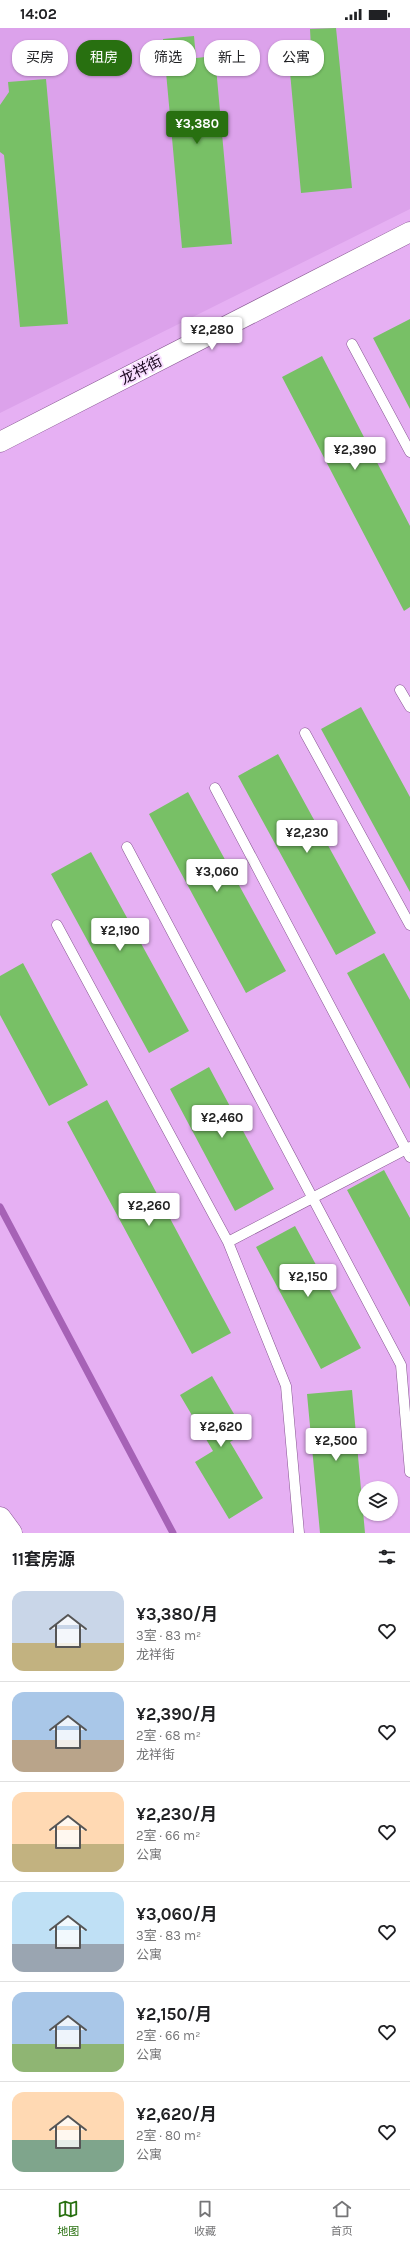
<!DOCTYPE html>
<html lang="zh">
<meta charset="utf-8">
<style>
:root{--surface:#fff;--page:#f2f2f2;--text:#202124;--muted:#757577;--line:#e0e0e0;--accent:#287010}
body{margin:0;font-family:Karla,"Noto Sans SC",sans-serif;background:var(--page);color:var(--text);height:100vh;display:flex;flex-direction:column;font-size:15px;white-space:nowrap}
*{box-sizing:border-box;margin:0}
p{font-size:13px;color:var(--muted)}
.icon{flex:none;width:22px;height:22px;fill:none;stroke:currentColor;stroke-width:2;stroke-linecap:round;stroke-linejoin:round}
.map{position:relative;height:1505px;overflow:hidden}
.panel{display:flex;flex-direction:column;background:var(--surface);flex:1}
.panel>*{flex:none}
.banner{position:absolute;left:12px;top:12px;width:386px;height:36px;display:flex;gap:8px}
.buttons{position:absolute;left:358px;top:1453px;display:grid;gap:8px}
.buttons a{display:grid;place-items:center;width:40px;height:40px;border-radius:50%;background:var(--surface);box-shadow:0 1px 3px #0004;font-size:20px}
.price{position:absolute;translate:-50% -34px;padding:0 9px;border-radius:4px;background:#fff;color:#222;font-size:13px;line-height:26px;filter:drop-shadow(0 1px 2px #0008)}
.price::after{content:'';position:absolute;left:50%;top:24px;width:12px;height:9px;margin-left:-6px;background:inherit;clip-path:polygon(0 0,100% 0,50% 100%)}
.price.current{background:var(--accent);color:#fff}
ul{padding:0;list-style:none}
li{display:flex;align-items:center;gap:12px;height:100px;padding:0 12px}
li+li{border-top:1px solid var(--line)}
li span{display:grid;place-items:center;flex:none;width:112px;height:80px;border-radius:12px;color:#555}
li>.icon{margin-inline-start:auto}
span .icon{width:48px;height:48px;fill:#fffc;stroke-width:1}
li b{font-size:17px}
h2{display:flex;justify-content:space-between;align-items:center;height:48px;padding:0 12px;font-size:17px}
.chip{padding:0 14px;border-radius:16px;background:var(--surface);box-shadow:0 1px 3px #0004;font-size:14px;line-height:36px}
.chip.current{background:var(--accent);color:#fff}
.status{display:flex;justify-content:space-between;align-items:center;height:28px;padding:0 20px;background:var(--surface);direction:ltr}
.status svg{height:11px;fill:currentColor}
.tab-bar{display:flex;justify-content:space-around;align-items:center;height:56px;border-top:1px solid var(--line);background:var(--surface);font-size:11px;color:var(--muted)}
.tab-bar a{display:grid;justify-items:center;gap:2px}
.tab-bar .current{color:var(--accent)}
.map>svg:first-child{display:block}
.built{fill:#dca2eb}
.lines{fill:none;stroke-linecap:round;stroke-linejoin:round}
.stream{stroke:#a662b6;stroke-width:7}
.building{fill:#78c066}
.service-casing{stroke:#865591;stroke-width:11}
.minor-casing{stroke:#865591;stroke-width:21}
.tertiary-casing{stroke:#865591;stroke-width:23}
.service{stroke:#fff;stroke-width:10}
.minor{stroke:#fff;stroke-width:20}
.tertiary{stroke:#fff;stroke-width:22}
.labels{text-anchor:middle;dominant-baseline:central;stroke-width:4;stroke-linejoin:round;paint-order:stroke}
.street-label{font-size:15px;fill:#19061e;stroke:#f8ddff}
</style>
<div class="status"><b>14:02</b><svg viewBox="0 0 49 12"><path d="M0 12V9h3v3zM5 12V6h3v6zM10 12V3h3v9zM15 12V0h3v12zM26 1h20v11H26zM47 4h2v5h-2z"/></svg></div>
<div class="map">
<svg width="410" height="1505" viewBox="0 0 410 1505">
<rect width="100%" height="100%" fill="#e6b0f3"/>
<path class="built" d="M0,0H410V181L0,385Z"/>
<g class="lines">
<path class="stream" d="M0,1179L173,1505"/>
</g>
<path class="building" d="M336,0L352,160L301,165L288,22L311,19L310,1Z
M194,8L196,30L215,28L232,216L182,220L163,11Z
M46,51L68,296L20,299L4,127L0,124V77L9,64L8,54Z
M410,291V381L373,310Z
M322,328L410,498V579L404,583L282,349Z
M361,679L410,769V864L321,701Z
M278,726L376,905L336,927L238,748Z
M188,764L286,943L246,965L149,786Z
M91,824L189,1003L149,1025L51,846Z
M384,925L410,972V1061L347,945Z
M23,935L88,1057L49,1078L0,987V948Z
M209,1039L274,1161L235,1183L170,1061Z
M107,1072L231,1305L192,1326L67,1094Z
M384,1142L410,1190V1279L347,1162Z
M295,1198L361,1320L321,1341L256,1219Z
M212,1348L245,1405L230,1414L263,1470L229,1491L195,1434L213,1423L180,1367Z
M352,1362L365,1505H320L307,1366Z"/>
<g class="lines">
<g class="service-casing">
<path id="service" d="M352,316L410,424
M400,662L410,679
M305,705L410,897
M215,760L410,1129
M127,819L401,1337L410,1444
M57,897L228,1214L410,1119
M228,1214L286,1358L299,1505"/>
</g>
<g class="minor-casing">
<path id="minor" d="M0,414L410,204"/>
</g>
<g class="tertiary-casing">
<path id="tertiary" d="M0,1490L11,1505"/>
</g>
<use href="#service" class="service"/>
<use href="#minor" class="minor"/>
<use href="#tertiary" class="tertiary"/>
</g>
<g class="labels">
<g class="street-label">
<text transform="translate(141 342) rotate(-27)">龙祥街</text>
</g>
</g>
</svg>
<div class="buttons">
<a><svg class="icon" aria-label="layers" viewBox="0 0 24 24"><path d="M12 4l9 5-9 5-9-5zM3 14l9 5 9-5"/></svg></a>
</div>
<b class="price current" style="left:197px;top:117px">¥3,380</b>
<b class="price" style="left:212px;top:323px">¥2,280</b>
<b class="price" style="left:355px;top:443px">¥2,390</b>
<b class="price" style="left:307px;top:826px">¥2,230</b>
<b class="price" style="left:217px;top:865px">¥3,060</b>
<b class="price" style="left:120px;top:924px">¥2,190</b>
<b class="price" style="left:222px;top:1111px">¥2,460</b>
<b class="price" style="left:149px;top:1199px">¥2,260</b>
<b class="price" style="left:308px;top:1270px">¥2,150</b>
<b class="price" style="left:221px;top:1420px">¥2,620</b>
<b class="price" style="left:336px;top:1434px">¥2,500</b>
<div class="banner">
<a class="chip">买房</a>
<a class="chip current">租房</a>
<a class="chip">筛选</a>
<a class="chip">新上</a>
<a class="chip">公寓</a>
</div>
</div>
<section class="panel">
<h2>11套房源<svg class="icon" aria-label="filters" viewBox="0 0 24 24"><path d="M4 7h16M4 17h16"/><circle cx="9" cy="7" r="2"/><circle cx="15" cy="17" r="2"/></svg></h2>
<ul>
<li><span style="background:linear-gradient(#c9d6e8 65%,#c2b280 0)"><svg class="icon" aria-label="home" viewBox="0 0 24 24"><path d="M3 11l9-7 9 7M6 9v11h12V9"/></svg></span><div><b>¥3,380/月</b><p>3室 · 83 m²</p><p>龙祥街</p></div><svg class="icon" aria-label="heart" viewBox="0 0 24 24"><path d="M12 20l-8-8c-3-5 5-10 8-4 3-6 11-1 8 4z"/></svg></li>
<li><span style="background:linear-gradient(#a9c7e8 60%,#b9a48a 0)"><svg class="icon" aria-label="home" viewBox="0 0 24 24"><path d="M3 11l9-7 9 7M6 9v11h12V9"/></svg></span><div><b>¥2,390/月</b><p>2室 · 68 m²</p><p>龙祥街</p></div><svg class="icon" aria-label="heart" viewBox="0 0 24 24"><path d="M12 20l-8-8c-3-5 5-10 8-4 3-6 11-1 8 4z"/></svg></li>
<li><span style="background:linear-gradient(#ffd9b3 65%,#c2b280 0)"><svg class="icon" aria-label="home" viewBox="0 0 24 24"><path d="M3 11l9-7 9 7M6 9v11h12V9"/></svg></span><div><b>¥2,230/月</b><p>2室 · 66 m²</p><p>公寓</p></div><svg class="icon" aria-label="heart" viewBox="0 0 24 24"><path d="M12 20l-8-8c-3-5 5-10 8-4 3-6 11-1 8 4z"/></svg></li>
<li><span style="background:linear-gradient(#bfe0f5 65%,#9aa5b1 0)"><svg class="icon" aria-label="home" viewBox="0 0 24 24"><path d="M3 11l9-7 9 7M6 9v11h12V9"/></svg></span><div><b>¥3,060/月</b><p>3室 · 83 m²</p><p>公寓</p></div><svg class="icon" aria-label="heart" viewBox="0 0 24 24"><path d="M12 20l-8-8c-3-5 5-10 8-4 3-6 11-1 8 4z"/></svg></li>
<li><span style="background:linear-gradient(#a9c7e8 65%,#8fb573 0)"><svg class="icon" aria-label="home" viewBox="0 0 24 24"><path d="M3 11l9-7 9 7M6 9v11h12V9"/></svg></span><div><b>¥2,150/月</b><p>2室 · 66 m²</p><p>公寓</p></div><svg class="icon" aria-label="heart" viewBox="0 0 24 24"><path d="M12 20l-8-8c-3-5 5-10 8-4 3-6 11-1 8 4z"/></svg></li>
<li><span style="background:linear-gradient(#ffd9b3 60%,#7fa58c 0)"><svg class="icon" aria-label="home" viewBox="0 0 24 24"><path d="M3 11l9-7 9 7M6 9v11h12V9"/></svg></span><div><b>¥2,620/月</b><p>2室 · 80 m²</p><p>公寓</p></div><svg class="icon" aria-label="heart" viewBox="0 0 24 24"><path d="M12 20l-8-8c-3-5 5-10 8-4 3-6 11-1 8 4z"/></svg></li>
</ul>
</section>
<nav class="tab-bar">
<a class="current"><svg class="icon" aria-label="map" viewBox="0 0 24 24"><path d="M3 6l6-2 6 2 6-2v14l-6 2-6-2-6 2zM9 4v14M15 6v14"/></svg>地图</a>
<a><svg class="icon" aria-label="saved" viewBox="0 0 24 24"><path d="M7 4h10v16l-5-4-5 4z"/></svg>收藏</a>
<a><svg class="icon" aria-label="home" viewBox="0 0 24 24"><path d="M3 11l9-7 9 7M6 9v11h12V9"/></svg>首页</a>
</nav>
